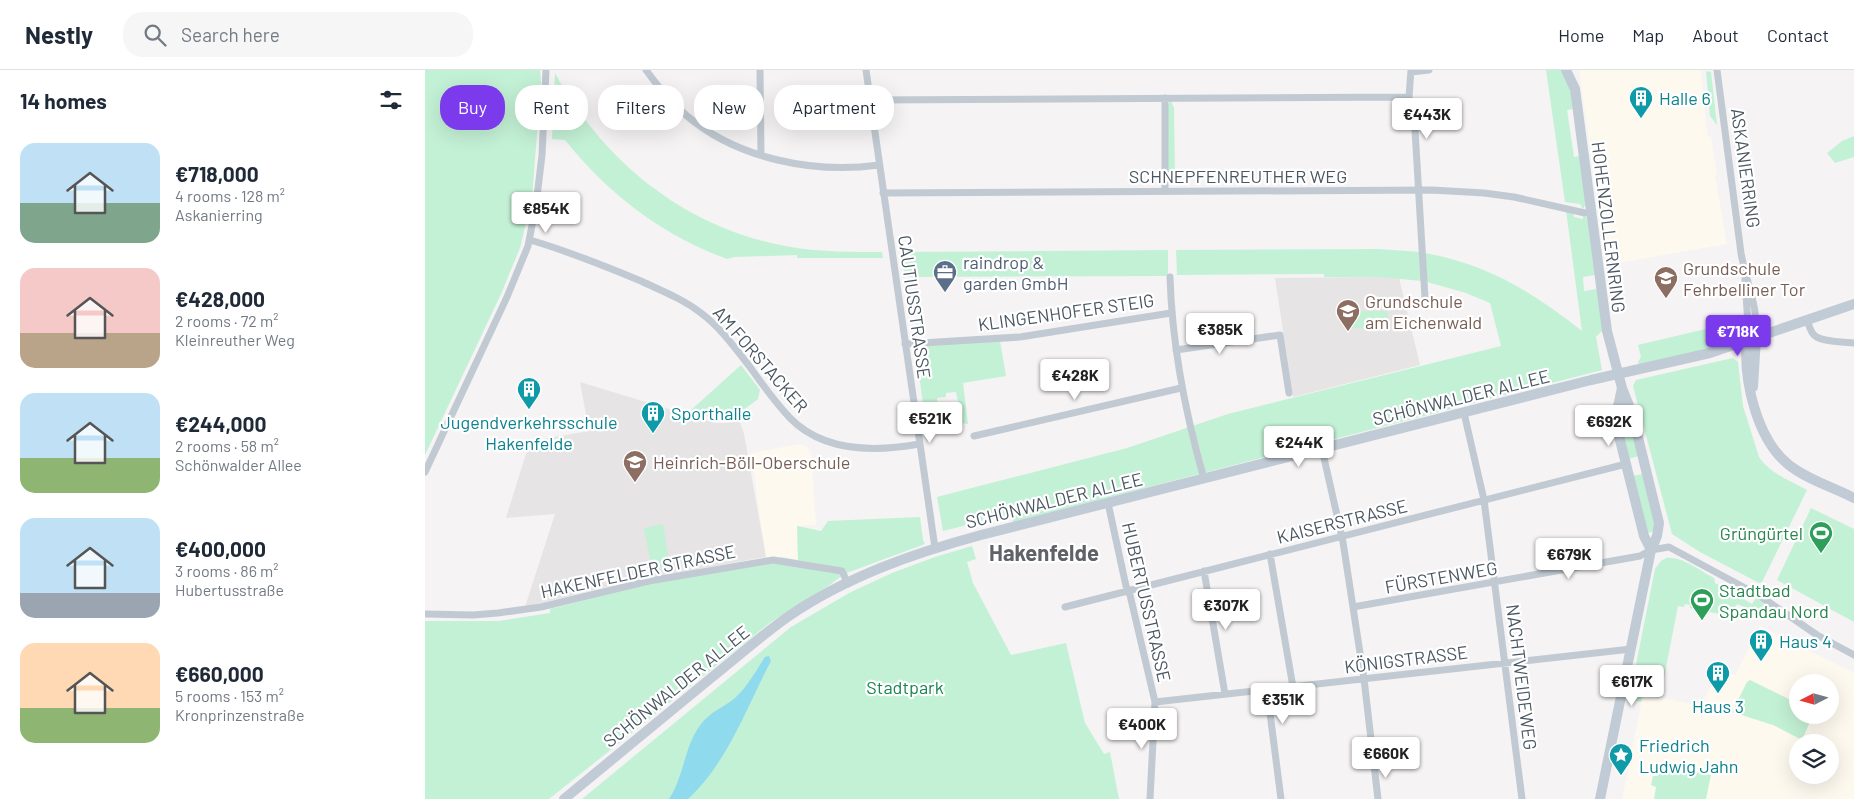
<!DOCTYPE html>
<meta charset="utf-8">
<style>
:root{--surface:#fff;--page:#f6f6f7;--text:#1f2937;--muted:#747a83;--line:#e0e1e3;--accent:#7c3aed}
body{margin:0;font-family:Barlow,sans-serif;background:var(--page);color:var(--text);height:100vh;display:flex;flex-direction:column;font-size:19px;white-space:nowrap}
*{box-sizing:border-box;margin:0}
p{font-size:16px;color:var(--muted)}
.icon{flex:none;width:28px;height:28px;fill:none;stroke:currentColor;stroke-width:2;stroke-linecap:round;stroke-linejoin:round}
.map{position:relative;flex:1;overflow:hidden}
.details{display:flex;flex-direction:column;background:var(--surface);width:425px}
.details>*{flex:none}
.guide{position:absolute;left:15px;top:15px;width:475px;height:45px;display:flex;gap:10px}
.needle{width:32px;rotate:264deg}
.tools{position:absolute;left:1364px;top:604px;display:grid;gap:10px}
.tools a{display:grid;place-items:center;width:50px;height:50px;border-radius:50%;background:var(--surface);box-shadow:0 5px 20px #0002;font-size:25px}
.price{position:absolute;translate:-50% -42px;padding:0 11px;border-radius:5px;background:#fff;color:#222;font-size:16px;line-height:32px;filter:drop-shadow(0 1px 2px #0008)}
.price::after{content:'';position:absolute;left:50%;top:30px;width:15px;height:11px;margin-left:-8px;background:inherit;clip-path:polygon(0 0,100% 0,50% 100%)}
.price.active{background:var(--accent);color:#fff}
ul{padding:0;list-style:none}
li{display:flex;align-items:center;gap:15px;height:125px;padding:0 20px}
li span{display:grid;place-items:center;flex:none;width:140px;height:100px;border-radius:15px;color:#555}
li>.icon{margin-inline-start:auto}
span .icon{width:60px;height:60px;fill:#fffc;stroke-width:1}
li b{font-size:21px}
h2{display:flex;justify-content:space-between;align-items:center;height:60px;padding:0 20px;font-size:21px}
.pill{padding:0 18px;border-radius:20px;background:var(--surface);box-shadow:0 5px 20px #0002;font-size:18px;line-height:45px}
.pill.active{background:var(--accent);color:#fff}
header{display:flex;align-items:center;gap:30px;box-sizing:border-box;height:70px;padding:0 25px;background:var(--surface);border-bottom:1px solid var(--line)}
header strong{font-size:24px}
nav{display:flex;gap:28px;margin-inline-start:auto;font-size:18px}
.search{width:350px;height:45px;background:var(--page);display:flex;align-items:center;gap:12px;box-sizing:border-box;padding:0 18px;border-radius:20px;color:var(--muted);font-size:19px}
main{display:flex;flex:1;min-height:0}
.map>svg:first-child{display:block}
.commercial{fill:#fdf9ef;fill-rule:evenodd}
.education{fill:#e6e4e5}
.green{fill:#c3f1d5}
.water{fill:#90daee}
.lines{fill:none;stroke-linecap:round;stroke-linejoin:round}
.street{stroke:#c1cad2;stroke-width:7}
.secondary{stroke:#c1cbd6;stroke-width:10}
.labels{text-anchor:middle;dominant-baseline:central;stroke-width:4.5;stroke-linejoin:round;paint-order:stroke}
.culture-label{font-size:18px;fill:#0d838f;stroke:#fff;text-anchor:start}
.street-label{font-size:18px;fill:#4a5661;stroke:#fff}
.service-label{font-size:18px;fill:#4e5e75;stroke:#fff;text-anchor:start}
.education-label{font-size:18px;fill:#785e54;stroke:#fff;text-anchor:start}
.leisure-label{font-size:18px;fill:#27864d;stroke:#fff;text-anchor:end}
.park-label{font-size:18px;fill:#17864f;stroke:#fff}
.district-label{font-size:22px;font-weight:bold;fill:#5f6368;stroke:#fff}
</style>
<header>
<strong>Nestly</strong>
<div class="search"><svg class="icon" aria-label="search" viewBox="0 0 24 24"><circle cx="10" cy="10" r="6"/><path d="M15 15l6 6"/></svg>Search here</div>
<nav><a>Home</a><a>Map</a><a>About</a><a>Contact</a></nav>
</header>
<main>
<section class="details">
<h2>14 homes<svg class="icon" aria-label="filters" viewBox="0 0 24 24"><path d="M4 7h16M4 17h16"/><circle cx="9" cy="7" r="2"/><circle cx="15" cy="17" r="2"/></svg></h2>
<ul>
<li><span style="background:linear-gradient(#bfe0f5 60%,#7fa58c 0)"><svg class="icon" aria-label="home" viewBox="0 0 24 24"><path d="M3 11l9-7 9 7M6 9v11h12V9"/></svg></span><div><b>€718,000</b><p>4 rooms · 128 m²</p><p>Askanierring</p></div></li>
<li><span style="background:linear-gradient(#f6c9c9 65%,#b9a48a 0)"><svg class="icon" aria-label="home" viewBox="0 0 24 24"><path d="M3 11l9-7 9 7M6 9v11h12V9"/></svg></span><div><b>€428,000</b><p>2 rooms · 72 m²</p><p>Kleinreuther Weg</p></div></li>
<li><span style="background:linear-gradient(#bfe0f5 65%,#8fb573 0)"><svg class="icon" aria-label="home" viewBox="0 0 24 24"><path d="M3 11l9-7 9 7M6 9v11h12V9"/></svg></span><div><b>€244,000</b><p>2 rooms · 58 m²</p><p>Schönwalder Allee</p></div></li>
<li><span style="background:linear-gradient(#bfe0f5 75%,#9aa5b1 0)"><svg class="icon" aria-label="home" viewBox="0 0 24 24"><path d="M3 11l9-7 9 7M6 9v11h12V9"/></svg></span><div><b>€400,000</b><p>3 rooms · 86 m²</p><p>Hubertusstraße</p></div></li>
<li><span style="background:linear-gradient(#ffd9b3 65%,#8fb573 0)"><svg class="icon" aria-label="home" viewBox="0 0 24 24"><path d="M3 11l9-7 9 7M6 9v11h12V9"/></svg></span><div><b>€660,000</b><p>5 rooms · 153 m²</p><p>Kronprinzenstraße</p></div></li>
</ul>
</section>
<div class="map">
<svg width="1429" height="729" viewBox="0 0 1429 729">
<rect width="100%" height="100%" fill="#f5f3f3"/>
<path class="commercial" d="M1154,0H1276L1281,53L1283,67L1286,66L1292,105L1290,106L1302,174L1181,195Z
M375,374L382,377L386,383L391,455L372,456L373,490L355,487H341L326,383Z
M1335,556L1429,603V729H1197L1218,624L1276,636L1295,598L1310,605ZM1372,612H1405V645H1372ZM1372,672H1405V705H1372Z"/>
<path class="education" d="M954,207L974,208L995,295L868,327L850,208Z
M155,312L290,353H302L314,349L319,364L341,487L205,511L100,537L130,444L81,448L105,371L164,361Z"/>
<path class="green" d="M0,0H115L116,13L107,128L95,178L76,224L0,385Z
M1121,0H1137L1146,20L1148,39L1142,40L1149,87L1155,86L1161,134L1158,139L1155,134L1140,132Z
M1281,1L1286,2L1292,55L1285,46Z
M130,3C179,93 263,160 366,177C396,182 426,182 457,182L458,188H372V185L310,187L302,189C237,165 183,124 140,70L127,69Z
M746,31L749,38L750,108L746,116L742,109V35Z
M1429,66V87L1410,93L1402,83L1417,71Z
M1141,140L1148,142L1149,147L1158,149V145L1162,148L1170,205L1158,207L1159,221L1172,219L1179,259L1171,267L1177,300L588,452L586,444L518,461L512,427L702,378L803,344L1076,276L1065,233L1041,223L1002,212L1000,183C1064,195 1106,221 1157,261Z
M954,179L995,182L997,211L954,207H899V204L752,205L751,180Z
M743,180V205L741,206L480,207L477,182Z
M927,241H963V258H927Z
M1306,253V258L1312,256L1311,268L1303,270V274L1214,295L1213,292L1216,287L1213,275Z
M575,271L581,306L538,313L543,354L536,353L535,349L524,351L522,339L531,340V337H534L531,322L521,323V327L512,328L513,340L499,341L490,276Z
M1308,288L1313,292L1318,336L1334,387C1344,403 1366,411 1382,420L1337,512L1334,513L1275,482L1247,464L1208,316L1211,310Z
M316,295L335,320L333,329C303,352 302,352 265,341Z
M1203,346L1214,386L1203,389L1193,350Z
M1218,404L1229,449L1230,461L1222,463L1207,406Z
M1386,438L1429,459V552L1352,510Z
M495,447L498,470L500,474L419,504L402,517L346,552L124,729H0V551H74L125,543V539L225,514L336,495L354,493L355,487L373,490L372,456L396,461L403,451Z
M238,454L245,497L227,500L219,458Z
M547,476L551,489L542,492L548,513L586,585L641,573L660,653L679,684L685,682L694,729H157L366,557L426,522L467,503L510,487Z
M1241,488C1257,486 1275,501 1289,508L1290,513L1327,534L1331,528L1340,533L1343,539L1339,545L1312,534L1304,546L1265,538V535L1260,534L1259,537L1253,536L1235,628L1218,625L1216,632L1204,630L1230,499L1236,491Z
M1325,610L1372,633V645H1388L1377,670L1348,655L1307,642L1322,612Z
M1231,694L1286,705L1281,729H1229L1231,717L1226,715L1228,706H1233V704L1229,703Z"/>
<path class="water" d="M344,586L346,591C321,638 303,692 263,729H244C259,707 259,676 276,654C285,642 299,637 310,628C323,616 330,602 340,587Z"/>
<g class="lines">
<path class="street" d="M221,0C233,17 246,32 262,46C313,89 389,104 454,95
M335,0L336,84
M441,0L510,478
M986,0L984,27L989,43L1000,228
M1292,0L1316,183C1321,212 1334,238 1331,268
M986,2L1004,0
M740,28V121
M444,30L984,27
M458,123L1007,120L1059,123L1089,127L1160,143L1166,142
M105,170C143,181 180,196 216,211C237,221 258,229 276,243C296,258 310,278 325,297C337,314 350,332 365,348C398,382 450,382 494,374
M745,207C747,276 760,342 779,409
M1320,209L1323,255L1322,271
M1382,250C1384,255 1385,261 1389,265C1396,272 1419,272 1429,273
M480,274L595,267L746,243
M751,280L855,265L864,323
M1039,343L1059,430L1097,729
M549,366L756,318
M897,379L918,472L939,609L953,729
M0,402L82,227L103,176L111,135L117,85L121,0
M683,433L701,516L705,525L730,632L725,729
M845,484L868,617
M779,501L800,624
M640,537L1201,394
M928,537L1215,486L1226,480L1244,477L1335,526L1392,565L1429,585
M0,544L48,545L73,543L116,537L224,511L348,490L417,501L423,514
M842,620L856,729
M730,632L1206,579"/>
<path class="secondary" d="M1141,0L1150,19L1182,261L1197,318L1207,343L1234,453L1232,466L1226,480L1175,729
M1322,271C1318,310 1332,370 1364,395C1383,410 1408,417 1429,428
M1328,317L1331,268
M1197,318L1190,350L1219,466L1226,480
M139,729C188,689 237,648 286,608C312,587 337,565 364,546C421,507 489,483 556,465L1166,310L1285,283L1429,234"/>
</g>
<defs>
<g id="building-pin" transform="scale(1.25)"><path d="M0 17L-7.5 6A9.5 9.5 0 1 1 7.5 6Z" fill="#0f9aa8" stroke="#fff"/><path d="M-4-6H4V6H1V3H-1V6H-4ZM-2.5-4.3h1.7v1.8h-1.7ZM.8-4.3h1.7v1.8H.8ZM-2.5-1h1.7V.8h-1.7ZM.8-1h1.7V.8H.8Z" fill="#fff"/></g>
<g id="office-pin" transform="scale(1.25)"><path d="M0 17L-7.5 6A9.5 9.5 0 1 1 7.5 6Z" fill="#5c6f8a" stroke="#fff"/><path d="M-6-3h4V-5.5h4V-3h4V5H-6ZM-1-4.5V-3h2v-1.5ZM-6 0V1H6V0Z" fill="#fff"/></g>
<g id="school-pin" transform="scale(1.25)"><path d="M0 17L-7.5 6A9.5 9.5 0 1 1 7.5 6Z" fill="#8d6e63" stroke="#fff"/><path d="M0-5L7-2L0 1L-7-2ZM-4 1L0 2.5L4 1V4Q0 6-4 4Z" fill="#fff"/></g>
<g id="stadium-pin" transform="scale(1.25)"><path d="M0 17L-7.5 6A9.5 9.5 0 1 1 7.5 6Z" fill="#2e9e5b" stroke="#fff"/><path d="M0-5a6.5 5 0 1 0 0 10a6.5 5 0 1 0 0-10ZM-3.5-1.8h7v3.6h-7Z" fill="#fff"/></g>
<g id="sight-pin" transform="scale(1.25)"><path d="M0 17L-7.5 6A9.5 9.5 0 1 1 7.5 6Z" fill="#0f9aa8" stroke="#fff"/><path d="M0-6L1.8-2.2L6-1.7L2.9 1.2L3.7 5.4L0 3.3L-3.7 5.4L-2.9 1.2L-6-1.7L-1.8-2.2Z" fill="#fff"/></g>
</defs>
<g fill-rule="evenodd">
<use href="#building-pin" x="1216" y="28"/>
<use href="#office-pin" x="520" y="202"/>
<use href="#school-pin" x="1241" y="208"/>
<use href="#school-pin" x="923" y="241"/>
<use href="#building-pin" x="104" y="319"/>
<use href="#building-pin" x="228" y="343"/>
<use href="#school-pin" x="210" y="392"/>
<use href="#stadium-pin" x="1396" y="463"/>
<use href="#stadium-pin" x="1277" y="530"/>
<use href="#building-pin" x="1336" y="571"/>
<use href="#building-pin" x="1293" y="603"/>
<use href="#sight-pin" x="1196" y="685"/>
</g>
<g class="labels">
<g class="culture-label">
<text x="1234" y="28">Halle 6</text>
<text x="246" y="343">Sporthalle</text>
<text x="104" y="352" text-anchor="middle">Jugendverkehrsschule<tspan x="104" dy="21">Hakenfelde</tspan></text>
<text x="1354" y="571">Haus 4</text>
<text x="1293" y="636" text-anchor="middle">Haus 3</text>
<text x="1214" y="675">Friedrich<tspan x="1214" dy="21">Ludwig Jahn</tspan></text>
</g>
<g class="street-label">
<text transform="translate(1321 98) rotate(82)">ASKANIERRING</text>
<text x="813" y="106">SCHNEPFENREUTHER WEG</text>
<text transform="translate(1184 157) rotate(83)">HOHENZOLLERNRING</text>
<text transform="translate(490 237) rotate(82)">CAUTIUSSTRASSE</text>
<text transform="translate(641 242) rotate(-8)">KLINGENHOFER STEIG</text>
<text transform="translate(336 289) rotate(49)">AM FORSTACKER</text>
<text transform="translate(1036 327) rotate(-14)">SCHÖNWALDER ALLEE</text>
<text transform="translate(629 430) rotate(-14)">SCHÖNWALDER ALLEE</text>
<text transform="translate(917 451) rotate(-14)">KAISERSTRASSE</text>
<text transform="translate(213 501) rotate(-12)">HAKENFELDER STRASSE</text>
<text transform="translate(1016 507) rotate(-10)">FÜRSTENWEG</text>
<text transform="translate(722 532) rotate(77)">HUBERTUSSTRASSE</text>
<text transform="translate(981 589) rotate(-7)">KÖNIGSTRASSE</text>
<text transform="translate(1097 607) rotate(83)">NACHTWEIDEWEG</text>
<text transform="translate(251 616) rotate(-39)">SCHÖNWALDER ALLEE</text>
</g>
<g class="service-label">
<text x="538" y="192">raindrop &amp;<tspan x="538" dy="21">garden GmbH</tspan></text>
</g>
<g class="education-label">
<text x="1258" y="198">Grundschule<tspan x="1258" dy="21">Fehrbelliner Tor</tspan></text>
<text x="940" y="231">Grundschule<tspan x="940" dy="21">am Eichenwald</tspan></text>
<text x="228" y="392">Heinrich-Böll-Oberschule</text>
</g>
<g class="leisure-label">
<text x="1378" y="463">Grüngürtel</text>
<text x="1294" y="520" text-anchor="start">Stadtbad<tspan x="1294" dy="21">Spandau Nord</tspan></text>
</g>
<g class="park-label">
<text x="480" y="617">Stadtpark</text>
</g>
<g class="district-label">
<text x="619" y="482">Hakenfelde</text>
</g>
</g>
</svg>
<div class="tools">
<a><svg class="needle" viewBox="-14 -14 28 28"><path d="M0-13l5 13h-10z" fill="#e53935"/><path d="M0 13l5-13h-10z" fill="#747a83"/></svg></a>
<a><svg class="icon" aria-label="layers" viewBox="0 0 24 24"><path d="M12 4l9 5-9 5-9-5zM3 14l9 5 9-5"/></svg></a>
</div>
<b class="price" style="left:1002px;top:70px">€443K</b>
<b class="price" style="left:121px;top:164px">€854K</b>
<b class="price" style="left:795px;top:285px">€385K</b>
<b class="price active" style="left:1313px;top:287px">€718K</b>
<b class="price" style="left:650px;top:331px">€428K</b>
<b class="price" style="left:505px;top:374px">€521K</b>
<b class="price" style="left:1184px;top:377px">€692K</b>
<b class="price" style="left:874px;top:398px">€244K</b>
<b class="price" style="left:1144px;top:510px">€679K</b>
<b class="price" style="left:801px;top:561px">€307K</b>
<b class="price" style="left:1207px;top:637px">€617K</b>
<b class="price" style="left:858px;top:655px">€351K</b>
<b class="price" style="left:717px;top:680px">€400K</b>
<b class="price" style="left:961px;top:709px">€660K</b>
<div class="guide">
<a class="pill active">Buy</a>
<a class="pill">Rent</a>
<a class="pill">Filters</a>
<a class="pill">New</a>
<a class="pill">Apartment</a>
</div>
</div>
</main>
